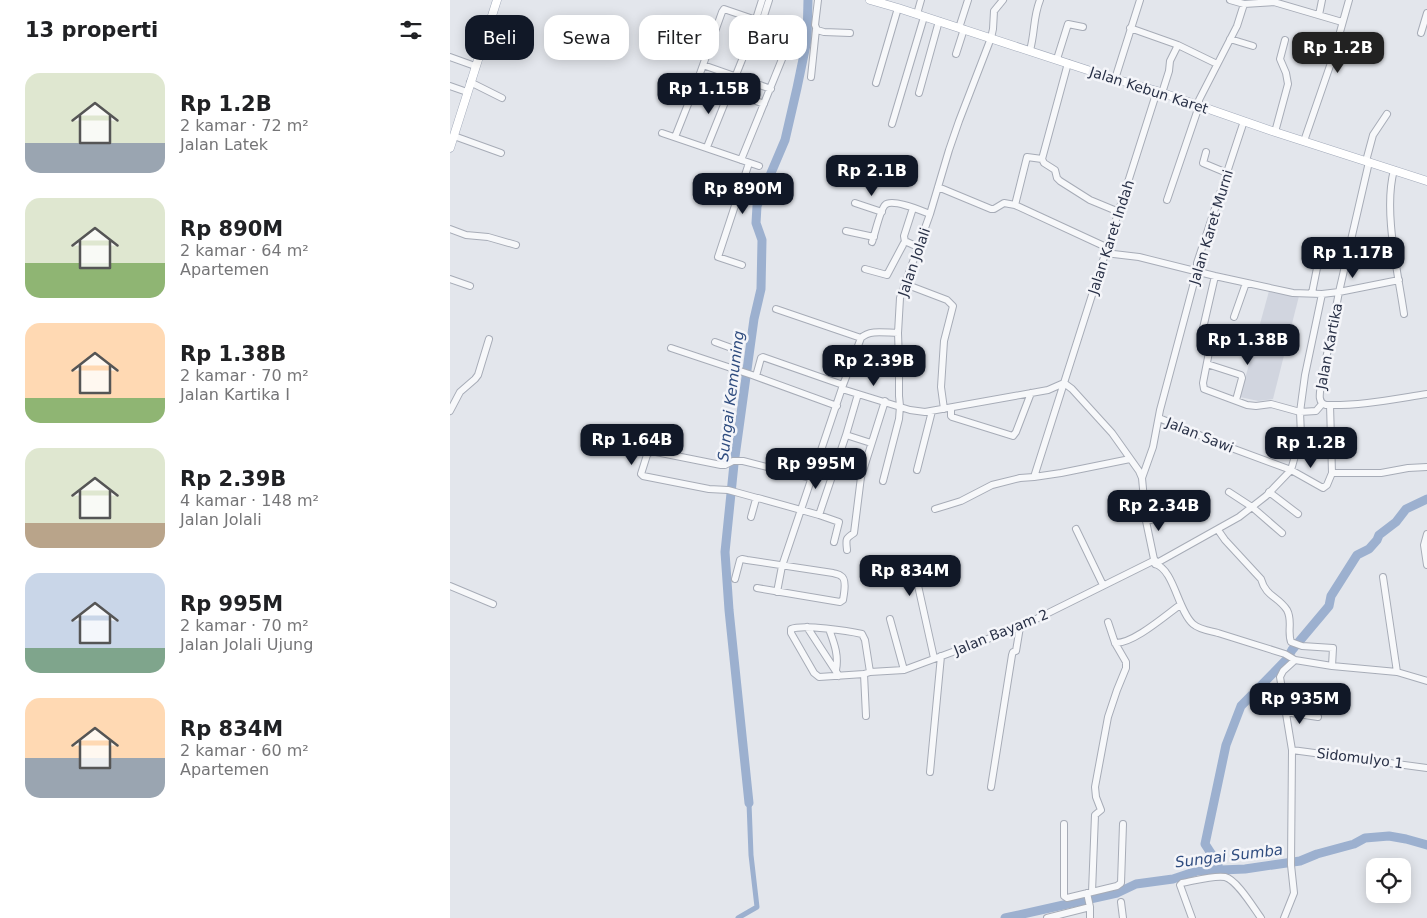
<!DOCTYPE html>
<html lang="id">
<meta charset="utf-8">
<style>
:root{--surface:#fff;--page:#f6f6f6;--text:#202124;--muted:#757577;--accent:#111827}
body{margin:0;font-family:"DejaVu Sans",sans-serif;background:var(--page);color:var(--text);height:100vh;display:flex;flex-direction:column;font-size:19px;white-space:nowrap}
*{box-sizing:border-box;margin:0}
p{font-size:16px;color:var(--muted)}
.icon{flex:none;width:28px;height:28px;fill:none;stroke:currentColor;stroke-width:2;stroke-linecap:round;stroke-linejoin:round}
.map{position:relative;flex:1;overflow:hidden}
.details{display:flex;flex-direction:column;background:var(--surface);width:450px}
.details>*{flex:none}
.banner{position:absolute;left:15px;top:15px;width:475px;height:45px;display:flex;gap:10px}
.fabs{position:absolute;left:916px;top:858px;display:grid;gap:10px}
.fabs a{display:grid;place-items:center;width:45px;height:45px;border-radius:10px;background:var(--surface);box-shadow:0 2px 12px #0003;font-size:25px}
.price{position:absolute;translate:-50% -42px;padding:0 11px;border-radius:10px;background:var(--accent);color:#fff;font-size:16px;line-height:32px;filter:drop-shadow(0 1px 2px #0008)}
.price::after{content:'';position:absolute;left:50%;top:30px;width:15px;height:11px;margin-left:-8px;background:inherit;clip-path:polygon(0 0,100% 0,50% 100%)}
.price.current{background:#222;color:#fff}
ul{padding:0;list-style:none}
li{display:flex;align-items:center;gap:15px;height:125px;padding:0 25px}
li span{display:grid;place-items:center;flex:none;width:140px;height:100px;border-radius:15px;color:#555}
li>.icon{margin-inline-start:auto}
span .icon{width:60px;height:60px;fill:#fffc;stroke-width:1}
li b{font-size:21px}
h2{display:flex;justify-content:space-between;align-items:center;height:60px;padding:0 25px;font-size:21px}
.pill{padding:0 18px;border-radius:15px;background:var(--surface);box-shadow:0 2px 12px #0003;font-size:18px;line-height:45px}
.pill.current{background:var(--accent);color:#fff}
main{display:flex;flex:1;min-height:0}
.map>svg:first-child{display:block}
.built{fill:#d1d5df}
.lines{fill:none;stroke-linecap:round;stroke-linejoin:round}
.canal{stroke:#9cb0cf;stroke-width:5}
.river{stroke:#9cb0cf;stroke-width:9}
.minor-casing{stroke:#a7acb7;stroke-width:8}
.major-casing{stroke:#a1a9b9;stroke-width:9}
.minor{stroke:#f7f8fa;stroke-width:6}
.major{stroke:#fff;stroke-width:8}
.labels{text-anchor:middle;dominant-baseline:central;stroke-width:5;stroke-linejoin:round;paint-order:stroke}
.street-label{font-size:14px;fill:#293147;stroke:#f4f5f9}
.water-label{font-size:15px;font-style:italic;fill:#2f4c7f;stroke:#f4f5f9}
</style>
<main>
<section class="details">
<h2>13 properti<svg class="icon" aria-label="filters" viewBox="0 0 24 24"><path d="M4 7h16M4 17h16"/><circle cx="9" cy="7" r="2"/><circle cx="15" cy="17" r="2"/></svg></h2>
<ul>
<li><span style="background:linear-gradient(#dfe7d0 70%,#9aa5b1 0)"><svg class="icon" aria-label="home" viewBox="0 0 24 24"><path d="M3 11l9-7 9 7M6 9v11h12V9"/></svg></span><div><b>Rp 1.2B</b><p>2 kamar · 72 m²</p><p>Jalan Latek</p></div></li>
<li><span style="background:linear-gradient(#dfe7d0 65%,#8fb573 0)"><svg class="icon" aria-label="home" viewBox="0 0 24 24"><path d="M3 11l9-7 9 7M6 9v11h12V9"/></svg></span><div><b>Rp 890M</b><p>2 kamar · 64 m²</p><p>Apartemen</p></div></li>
<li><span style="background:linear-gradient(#ffd9b3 75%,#8fb573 0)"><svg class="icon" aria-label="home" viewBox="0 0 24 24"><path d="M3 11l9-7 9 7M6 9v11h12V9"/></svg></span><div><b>Rp 1.38B</b><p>2 kamar · 70 m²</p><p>Jalan Kartika I</p></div></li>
<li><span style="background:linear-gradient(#dfe7d0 75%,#b9a48a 0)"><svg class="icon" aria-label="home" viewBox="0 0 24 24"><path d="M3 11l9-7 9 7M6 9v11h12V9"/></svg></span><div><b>Rp 2.39B</b><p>4 kamar · 148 m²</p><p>Jalan Jolali</p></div></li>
<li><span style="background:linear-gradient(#c9d6e8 75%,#7fa58c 0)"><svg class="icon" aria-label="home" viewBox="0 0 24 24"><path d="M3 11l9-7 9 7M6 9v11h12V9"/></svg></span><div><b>Rp 995M</b><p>2 kamar · 70 m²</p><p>Jalan Jolali Ujung</p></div></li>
<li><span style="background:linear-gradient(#ffd9b3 60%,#9aa5b1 0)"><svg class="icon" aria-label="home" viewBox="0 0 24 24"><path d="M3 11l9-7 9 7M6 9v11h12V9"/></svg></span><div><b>Rp 834M</b><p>2 kamar · 60 m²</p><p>Apartemen</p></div></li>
</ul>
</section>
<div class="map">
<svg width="977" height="918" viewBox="0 0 977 918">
<rect width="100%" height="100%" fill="#e3e6ec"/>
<path class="built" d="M819,291L849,296L823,399L808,401L790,397Z"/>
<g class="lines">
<path class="canal" d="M288,918L307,907L301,855L299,803"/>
<path class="river" d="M299,803L279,610L275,552L284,464L304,319L311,289L312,240L306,223L307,206L335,140L347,88L357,40L358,0
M768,870V864L755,844L776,745L791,706L837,659L842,650L879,606L881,596L907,555L919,549L927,540L929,535L946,522L956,509L977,499
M555,918L667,893L686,884L723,879L747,871L795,869L850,861L867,854L904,844L915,838L939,836L956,839L977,845"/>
<g class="minor-casing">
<path id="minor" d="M368,0L365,25L367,30L374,32L400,33
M780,0L794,4L824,2L892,22
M467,14L471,0
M869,15L872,0
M310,23L312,22L319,0
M509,28L518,0
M680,28L728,45
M971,33L977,13
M780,39L803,46
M580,50C585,33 583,17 590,0
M506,54L514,29
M0,57L25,66
M607,59L618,24L633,27
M618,63L592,159L577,157L565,205L656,247
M253,65L321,89
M361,77L366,29
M248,79L314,104
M665,79L690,0
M20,82L52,98
M426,83L448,8
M0,86L17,92
M469,93L489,21
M712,93L719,71L720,61L728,45L767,64
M442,124L474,17
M825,132L838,84L836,73L830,59L835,40
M212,133L309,166
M4,136L51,153
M225,137L248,79L272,12L274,9L312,22L338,32L341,37L291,160
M854,141L883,57L899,0
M257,147L306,25V19L312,0
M756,152L753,163L777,173
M592,159L594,163L605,170L607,178L610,181L640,200L669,212
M916,161L923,135L937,114
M919,162L889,292L871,385C870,392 867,403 876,405C910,406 944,399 977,394
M944,170C933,211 948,272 954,314
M488,187L541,209H544L554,203L565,205
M717,200L749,106V100L787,26L794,4
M405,203L432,212
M0,229L16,235L38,237L66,245
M396,231L424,237
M422,242C425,234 430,210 435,205C442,198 472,211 480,214
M455,242L454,236L463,208
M655,253L689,257L765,276L843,293L872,294L889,292L949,280
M292,265L268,257L299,163
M415,269L437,275L454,243L457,242L468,247
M765,276L751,337V338L761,342L753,383L754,389L797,405L806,406L821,404L850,412L866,411L872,404
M0,279L20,286
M455,284L497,300L503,306L494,341L491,387L494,409
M862,293L872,243
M326,309L411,338
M784,317L796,283
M265,342L287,350L284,369
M221,348L302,375L387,406
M757,364L791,375L792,378L786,400
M306,376L311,358L313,357L393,385
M614,383L622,389L662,433L689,471L692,478L696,521L705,564C724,569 728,611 743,624C750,630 761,631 768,633C790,640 813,647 835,654L845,660L882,666L947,672L977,681
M392,389L460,410L475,412L598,390L614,383
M501,408V416L502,417L563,436L566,432L581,393
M0,411L10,392L25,379L28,375L39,339
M709,418L768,443L841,470L873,488L877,485L882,473L880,405
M396,435L421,443
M467,470L482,411
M882,473H931L958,468L977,467
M584,477L611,473L680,459
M692,478L703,447L710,410L747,271V263L794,121
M433,481L449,419L450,406L449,396V361L448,333L450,298L480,214L499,150L509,121L541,38L543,29L544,11L553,0
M779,492L802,507L832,533
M819,492L848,514
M307,498L278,490L259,489L193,476L191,474L197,455L201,451L271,465H275L283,461H293L361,478
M485,509L511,501L542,485L570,478L584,477L707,91
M369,515L389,522L384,542
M301,517L306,499L308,498L369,515L396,435L408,394
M696,521L720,515L745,505
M626,529L653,585
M768,530L775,540L811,579C816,597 828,596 837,610C843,621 837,631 841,642L852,646L883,648L882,666
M977,534L974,545L977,565
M397,550C396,539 395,539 404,533L411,477L435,401
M705,564L789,517L816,496L841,470L851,435L850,412L855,375L872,294
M933,577L947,672
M285,579L290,560L292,559L297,560L383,573C386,574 389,574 391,576C397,579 394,594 393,600L390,602L307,588
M467,581L484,658
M0,586L43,604
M327,592L332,566L393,385L411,338C420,329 436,333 448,333
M440,619L454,670
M357,627L389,676
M379,629C384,643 389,655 386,670
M665,643C683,644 716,615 730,605
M420,672L415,640L412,634C399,631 353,624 341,629V633L364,673L369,677L414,674L420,672L454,670L570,627L705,560
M414,674L416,716
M835,712L868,717
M842,750L977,768
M480,772L491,656
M541,787L562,655L563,652L566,651L570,627
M614,824V896L617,898L667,886L671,883L673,824
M642,892L645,815L651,810L646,797L645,787L658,717L667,690L676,668V662L665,643L658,622
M637,893L640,907V918
M671,902L673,918
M597,918L640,907
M742,918L730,885L732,883C744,881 763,875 775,877C787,880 803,907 811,918
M834,918L844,893L841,865L842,750L830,677L833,671L845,660"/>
</g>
<g class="major-casing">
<path id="major" d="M420,0L448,8L665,79L707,91L825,132L977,181
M0,148L47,0"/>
</g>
<use href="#minor" class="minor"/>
<use href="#major" class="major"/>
</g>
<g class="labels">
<g class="street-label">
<text transform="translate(699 90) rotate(18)">Jalan Kebun Karet</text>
<text transform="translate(761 227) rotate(-73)">Jalan Karet Murni</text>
<text transform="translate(661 237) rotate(-72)">Jalan Karet Indah</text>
<text transform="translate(464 262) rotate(-71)">Jalan Jolali</text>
<text transform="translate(879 346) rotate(-79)">Jalan Kartika</text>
<text transform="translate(750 435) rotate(22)">Jalan Sawi</text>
<text transform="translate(551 632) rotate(-22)">Jalan Bayam 2</text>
<text transform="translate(910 758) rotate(7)">Sidomulyo 1</text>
</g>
<g class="water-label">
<text transform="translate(281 396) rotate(-83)">Sungai Kemuning</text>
<text transform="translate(779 856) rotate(-7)">Sungai Sumba</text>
</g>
</g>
</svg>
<div class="fabs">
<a><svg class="icon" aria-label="locate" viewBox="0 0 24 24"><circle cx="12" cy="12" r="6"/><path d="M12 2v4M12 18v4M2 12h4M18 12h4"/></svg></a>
</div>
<b class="price current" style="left:888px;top:74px">Rp 1.2B</b>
<b class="price" style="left:259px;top:115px">Rp 1.15B</b>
<b class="price" style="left:422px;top:197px">Rp 2.1B</b>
<b class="price" style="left:293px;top:215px">Rp 890M</b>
<b class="price" style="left:903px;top:279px">Rp 1.17B</b>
<b class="price" style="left:798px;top:366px">Rp 1.38B</b>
<b class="price" style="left:424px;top:387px">Rp 2.39B</b>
<b class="price" style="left:182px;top:466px">Rp 1.64B</b>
<b class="price" style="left:861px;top:469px">Rp 1.2B</b>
<b class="price" style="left:366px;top:490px">Rp 995M</b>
<b class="price" style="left:709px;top:532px">Rp 2.34B</b>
<b class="price" style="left:460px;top:597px">Rp 834M</b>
<b class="price" style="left:850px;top:725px">Rp 935M</b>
<div class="banner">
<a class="pill current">Beli</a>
<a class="pill">Sewa</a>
<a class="pill">Filter</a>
<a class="pill">Baru</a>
</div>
</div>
</main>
